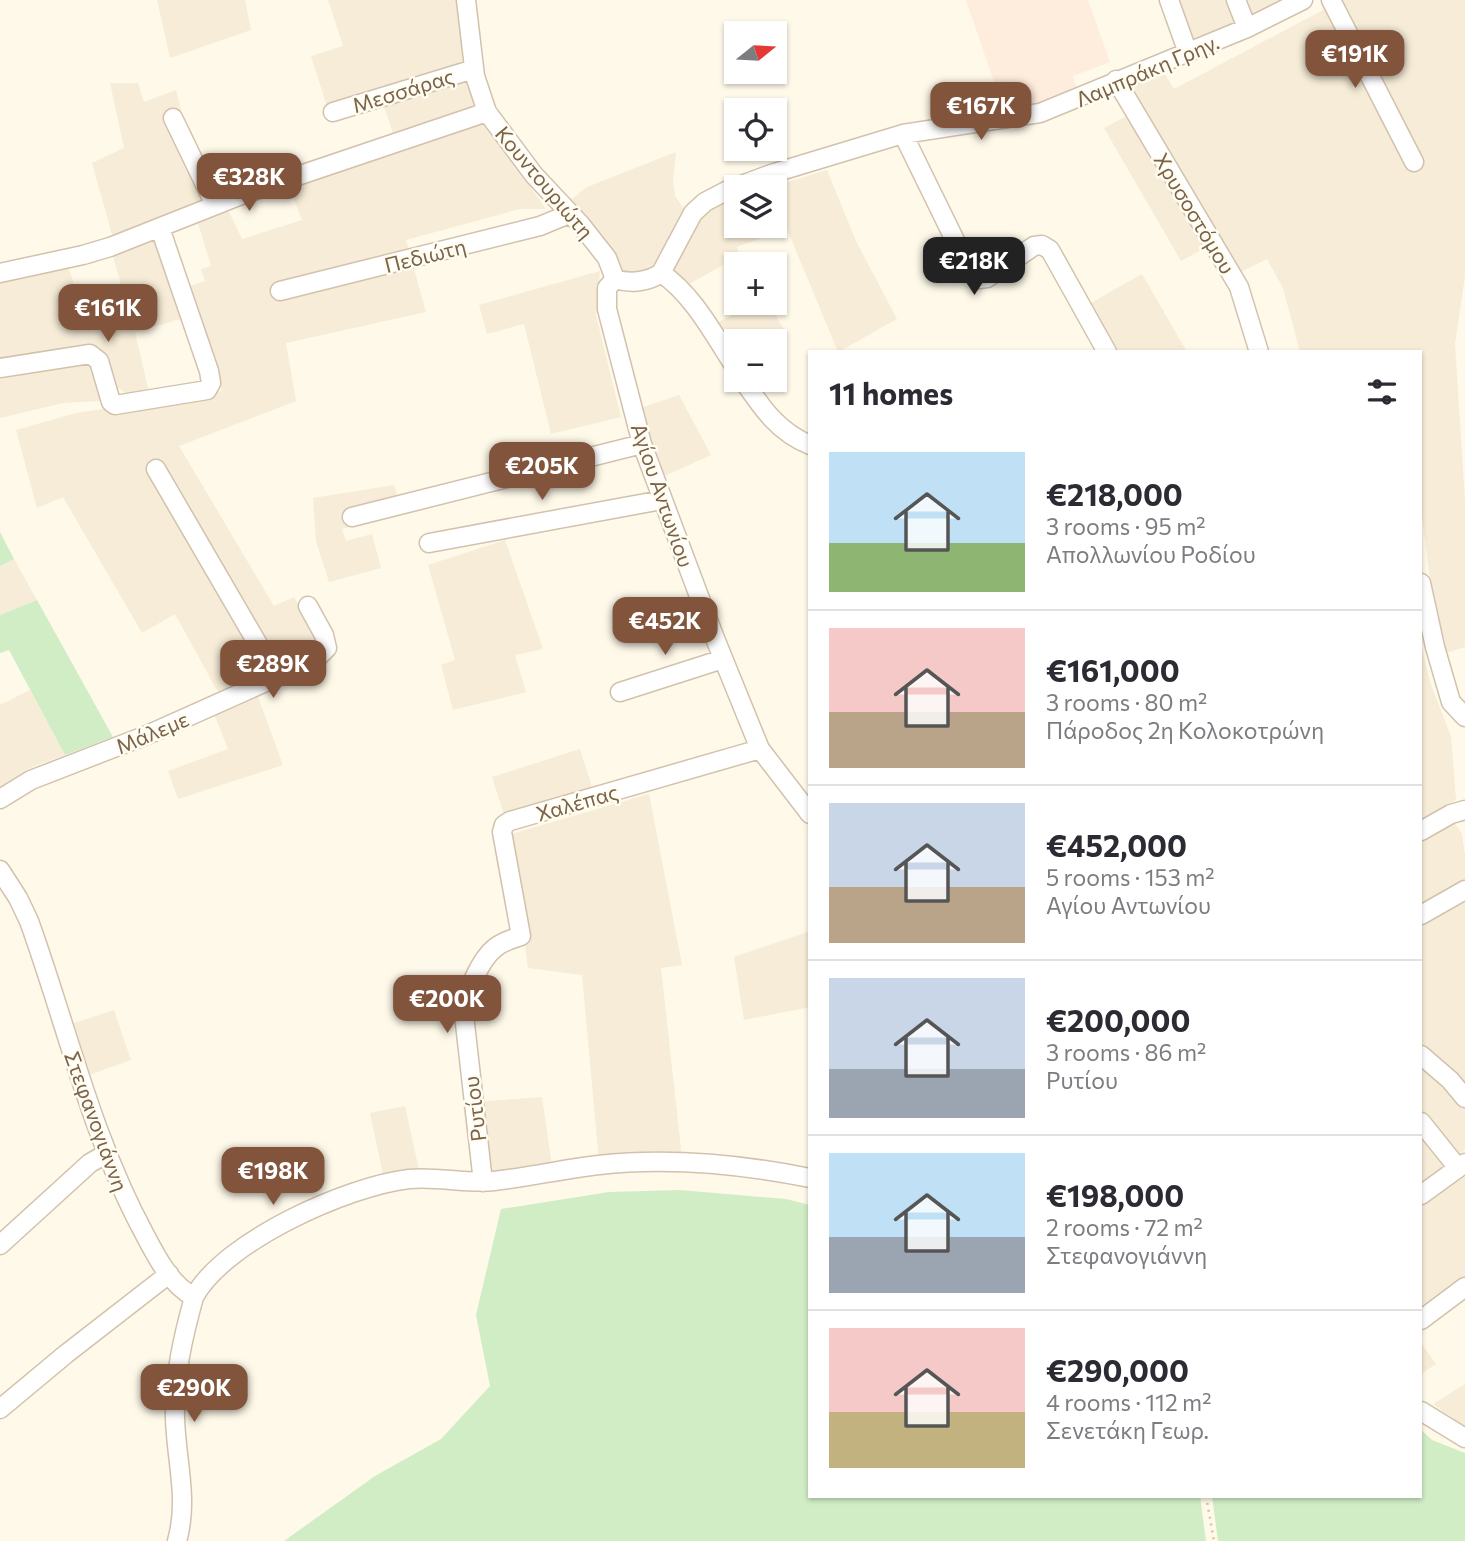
<!DOCTYPE html>
<meta charset="utf-8">
<style>
:root{--surface:#fff;--page:#f2f2f3;--text:#2b2b33;--muted:#7c7c81;--line:#e1e1e2;--accent:#83543c}
body{margin:0;font-family:Commissioner,sans-serif;background:var(--page);color:var(--text);height:100vh;display:flex;flex-direction:column;font-size:26px;white-space:nowrap}
*{box-sizing:border-box;margin:0}
p{font-size:23px;color:var(--muted)}
.icon{flex:none;width:38px;height:38px;fill:none;stroke:currentColor;stroke-width:2;stroke-linecap:round;stroke-linejoin:round}
.map{position:relative;flex:1;overflow:hidden}
.sheet{position:absolute;left:808px;top:350px;width:614px;height:1148px;display:flex;flex-direction:column;background:var(--surface);border-radius:0px;box-shadow:0 2px 5px #0004}
.sheet>*{flex:none}
.needle{width:46px;rotate:72deg}
.fabs{position:absolute;left:724px;top:21px;display:grid;gap:14px}
.fabs a{display:grid;place-items:center;width:63px;height:63px;border-radius:0px;background:var(--surface);box-shadow:0 2px 5px #0004;font-size:35px}
.price{position:absolute;translate:-50% -60px;padding:0 16px;border-radius:14px;background:var(--accent);color:#fff;font-size:23px;line-height:46px;filter:drop-shadow(0 2px 4px #0008)}
.price::after{content:'';position:absolute;left:50%;top:42px;width:21px;height:16px;margin-left:-10px;background:inherit;clip-path:polygon(0 0,100% 0,50% 100%)}
.price.selected{background:#222;color:#fff}
ul{padding:0;list-style:none}
li{display:flex;align-items:center;gap:21px;height:175px;padding:0 21px}
li+li{border-top:2px solid var(--line)}
li span{display:grid;place-items:center;flex:none;width:196px;height:140px;border-radius:0px;color:#555}
li>.icon{margin-inline-start:auto}
span .icon{width:84px;height:84px;fill:#fffc;stroke-width:1}
li b{font-size:30px}
h2{display:flex;justify-content:space-between;align-items:center;height:84px;padding:0 21px;font-size:30px}
.map>svg:first-child{display:block}
.residential{fill:#f6ecd7}
.commercial{fill:#feecdd}
.grass{fill:#d0edc6}
.lines{fill:none;stroke-linecap:round;stroke-linejoin:round}
.minor-casing{stroke:#d2c2ad;stroke-width:21}
.path{stroke:#dbc0a1;stroke-width:2.5;stroke-dasharray:2 5;stroke-linecap:butt}
.minor{stroke:#fff;stroke-width:18}
.labels{text-anchor:middle;dominant-baseline:central;stroke-width:5;stroke-linejoin:round;paint-order:stroke}
.street-label{font-size:21px;fill:#7b634a;stroke:#fffcf1}
</style>
<div class="map">
<svg width="1465" height="1541" viewBox="0 0 1465 1541">
<rect width="100%" height="100%" fill="#fef9e9"/>
<path class="residential" d="M157,0H245L251,30L170,58Z
M328,0H461L478,108L394,136L382,101L330,116L311,56L343,46Z
M1173,0H1291L1189,43Z
M1342,0H1465V276L1455,344L1465,500V647L1446,653L1432,596L1421,508V352H1300L1283,288L1267,259L1239,273L1221,239L1181,261L1104,128L1140,109L1129,87L1163,71L1174,89Z
M110,83H138L144,102L176,90L183,118L217,195L113,238L92,163L124,148Z
M484,120L546,209H520L406,240L426,312L286,343L296,401L179,446L274,606L294,597L320,642L314,652L257,694L283,765L178,799L168,771L228,749L214,714L225,711L219,694L175,614L142,633L63,497L37,508L16,430L76,413L222,391L188,287L205,281L201,269L211,266L197,220L227,208L242,239L302,220L289,187Z
M676,152L673,179L675,196L686,212L650,275L625,279L564,205L587,187Z
M827,170L856,241L897,319L838,352L787,229L737,247L739,256L682,288L667,274L696,220L710,209L737,199V226H775V187H772Z
M158,240L184,318L135,332L149,393L130,396L108,381L99,347L0,363V280L68,266L87,324L132,323L112,253Z
M600,271L596,315L621,417L551,434L524,324L487,334L479,305Z
M1142,274L1187,352H1116L1089,304Z
M756,303H769L784,330L764,341H737V356L711,326Z
M89,364L100,401L63,403L0,418V379Z
M679,395L711,455L658,479L635,410Z
M394,485L403,514L342,529L346,541L372,534L381,568L329,582L316,541L313,498Z
M505,540L543,649L515,655L526,692L453,710L441,665L455,660L428,565Z
M14,559L37,600L0,615V566Z
M1421,645L1431,685L1451,736L1456,800L1421,819Z
M30,690L65,755L32,767L0,787V705Z
M580,749L596,800L508,827L492,777Z
M649,794L682,965L661,968L682,1158L599,1161L582,975L528,968L511,834Z
M1454,822L1462,834L1465,855V1150L1421,1184V842Z
M810,931V1007L744,1020L734,957Z
M114,1010L131,1060L89,1075L71,1024Z
M542,1097L552,1166L472,1175L463,1103Z
M405,1106L419,1170L384,1179L370,1113Z
M1465,1172V1277L1421,1310V1204Z
M1421,1343L1436,1364L1421,1374Z
M1465,1384V1427L1433,1404Z"/>
<path class="commercial" d="M966,0H1088L1110,62L1073,76L1077,88L1068,97L1046,105L1004,111Z"/>
<path class="grass" d="M0,532L14,559L0,566Z
M37,600L113,737L65,755L9,650L0,653V615Z
M680,1190L786,1199L810,1205V1496H1200L1206,1541H284L375,1476L441,1439L490,1386L476,1315L501,1209L609,1192Z
M1421,1430L1432,1440L1465,1453V1541H1218L1212,1496H1421Z"/>
<g class="lines">
<g class="minor-casing">
<path id="minor" d="M466,0L475,76L487,112L534,175L581,225L607,258L615,279
M1169,0L1188,53
M1236,0L1247,28
M1331,0L1414,162
M1116,80L1239,287L1259,352
M333,112L474,69
M173,118L215,205
M903,134L970,271L979,279L987,278L1034,246L1042,245L1050,250L1107,352
M0,273L83,255L110,247L244,194L487,112
M661,273C694,295 715,337 737,370
M615,279C630,284 648,282 661,273L693,213L705,202L728,190L774,173L903,134L1040,113L1247,28L1303,0
M615,279L607,288V309L642,444L714,636L760,749L810,814
M280,291L540,226L569,214
M0,368L90,354L99,361L111,402L115,405L207,390L211,383L209,371L160,228
M743,380C762,408 778,432 810,445
M352,517L642,444
M429,543L662,500
M1421,583L1435,647L1451,702L1465,717
M277,677L317,658L327,648L324,635L308,606
M620,692L723,659
M0,799L31,780L147,735L277,677L156,469
M1421,831L1451,814L1465,810
M0,870L18,898L29,921C67,1026 91,1136 145,1235C157,1258 171,1285 194,1297C224,1241 348,1186 409,1179C437,1176 465,1184 494,1181C529,1177 564,1169 599,1165C671,1157 740,1164 810,1178
M1421,915L1465,890
M1421,1055L1450,1080L1465,1098
M1421,1122L1458,1168
M483,1182L464,1015C464,996 480,959 496,947C504,941 512,939 521,936L502,832L504,825L510,821L760,749
M1421,1195L1465,1163
M0,1245L90,1163L106,1154
M1421,1320L1465,1287
M0,1409L66,1354L169,1274
M1421,1411L1465,1438
M177,1541C189,1499 176,1460 175,1418C174,1375 183,1337 194,1297"/>
</g>
<path class="path" d="M1206,1496L1214,1541"/>
<use href="#minor" class="minor"/>
</g>
<g class="labels">
<g class="street-label">
<text transform="translate(1147 70) rotate(-23)">Λαμπράκη Γρηγ.</text>
<text transform="translate(403 90) rotate(-17)">Μεσσάρας</text>
<text transform="translate(545 182) rotate(50)">Κουντουριώτη</text>
<text transform="translate(1195 213) rotate(59)">Χρυσοστόμου</text>
<text transform="translate(425 255) rotate(-14)">Πεδιώτη</text>
<text transform="translate(663 495) rotate(71)">Αγίου Αντωνίου</text>
<text transform="translate(152 732) rotate(-23)">Μάλεμε</text>
<text transform="translate(577 802) rotate(-16)">Χαλέπας</text>
<text transform="translate(474 1109) rotate(-97)">Ρυτίου</text>
<text transform="translate(97 1121) rotate(70)">Στεφανογιάννη</text>
</g>
</g>
</svg>
<div class="fabs">
<a><svg class="needle" viewBox="-14 -14 28 28"><path d="M0-13l5 13h-10z" fill="#e53935"/><path d="M0 13l5-13h-10z" fill="#7c7c81"/></svg></a>
<a><svg class="icon" aria-label="locate" viewBox="0 0 24 24"><circle cx="12" cy="12" r="6"/><path d="M12 2v4M12 18v4M2 12h4M18 12h4"/></svg></a>
<a><svg class="icon" aria-label="layers" viewBox="0 0 24 24"><path d="M12 4l9 5-9 5-9-5zM3 14l9 5 9-5"/></svg></a>
<a>+</a>
<a>−</a>
</div>
<b class="price" style="left:1355px;top:90px">€191K</b>
<b class="price" style="left:981px;top:142px">€167K</b>
<b class="price" style="left:249px;top:213px">€328K</b>
<b class="price selected" style="left:974px;top:297px">€218K</b>
<b class="price" style="left:108px;top:344px">€161K</b>
<b class="price" style="left:542px;top:502px">€205K</b>
<b class="price" style="left:665px;top:657px">€452K</b>
<b class="price" style="left:273px;top:700px">€289K</b>
<b class="price" style="left:447px;top:1035px">€200K</b>
<b class="price" style="left:273px;top:1207px">€198K</b>
<b class="price" style="left:194px;top:1424px">€290K</b>
<section class="sheet">
<h2>11 homes<svg class="icon" aria-label="filters" viewBox="0 0 24 24"><path d="M4 7h16M4 17h16"/><circle cx="9" cy="7" r="2"/><circle cx="15" cy="17" r="2"/></svg></h2>
<ul>
<li><span style="background:linear-gradient(#bfe0f5 65%,#8fb573 0)"><svg class="icon" aria-label="home" viewBox="0 0 24 24"><path d="M3 11l9-7 9 7M6 9v11h12V9"/></svg></span><div><b>€218,000</b><p>3 rooms · 95 m²</p><p>Απολλωνίου Ροδίου</p></div></li>
<li><span style="background:linear-gradient(#f6c9c9 60%,#b9a48a 0)"><svg class="icon" aria-label="home" viewBox="0 0 24 24"><path d="M3 11l9-7 9 7M6 9v11h12V9"/></svg></span><div><b>€161,000</b><p>3 rooms · 80 m²</p><p>Πάροδος 2η Κολοκοτρώνη</p></div></li>
<li><span style="background:linear-gradient(#c9d6e8 60%,#b9a48a 0)"><svg class="icon" aria-label="home" viewBox="0 0 24 24"><path d="M3 11l9-7 9 7M6 9v11h12V9"/></svg></span><div><b>€452,000</b><p>5 rooms · 153 m²</p><p>Αγίου Αντωνίου</p></div></li>
<li><span style="background:linear-gradient(#c9d6e8 65%,#9aa5b1 0)"><svg class="icon" aria-label="home" viewBox="0 0 24 24"><path d="M3 11l9-7 9 7M6 9v11h12V9"/></svg></span><div><b>€200,000</b><p>3 rooms · 86 m²</p><p>Ρυτίου</p></div></li>
<li><span style="background:linear-gradient(#bfe0f5 60%,#9aa5b1 0)"><svg class="icon" aria-label="home" viewBox="0 0 24 24"><path d="M3 11l9-7 9 7M6 9v11h12V9"/></svg></span><div><b>€198,000</b><p>2 rooms · 72 m²</p><p>Στεφανογιάννη</p></div></li>
<li><span style="background:linear-gradient(#f6c9c9 60%,#c2b280 0)"><svg class="icon" aria-label="home" viewBox="0 0 24 24"><path d="M3 11l9-7 9 7M6 9v11h12V9"/></svg></span><div><b>€290,000</b><p>4 rooms · 112 m²</p><p>Σενετάκη Γεωρ.</p></div></li>
</ul>
</section>
</div>
